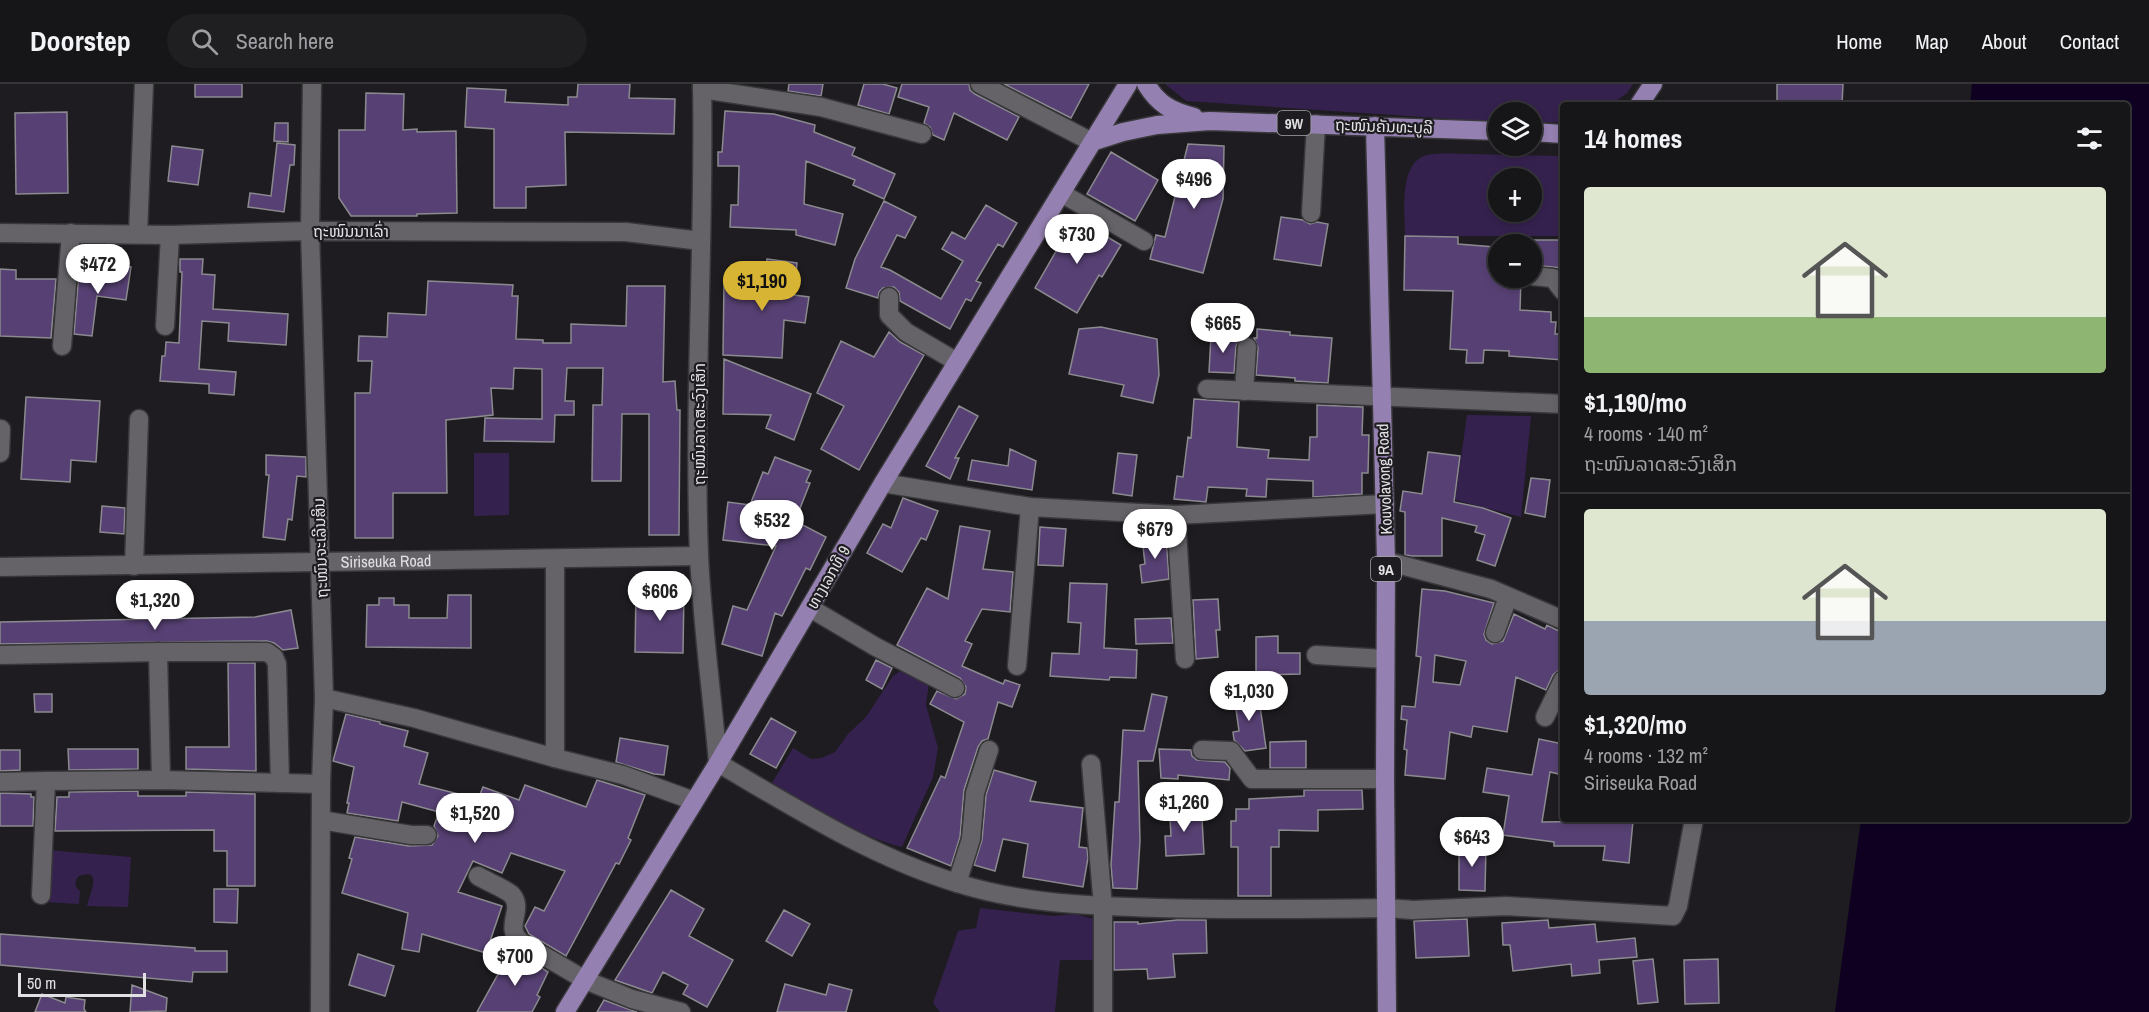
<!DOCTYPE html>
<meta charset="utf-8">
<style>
:root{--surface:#161518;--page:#1f1e21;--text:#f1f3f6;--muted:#9e9fa2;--line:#353437;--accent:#d8b434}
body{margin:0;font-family:"Archivo Narrow","Noto Sans Lao",sans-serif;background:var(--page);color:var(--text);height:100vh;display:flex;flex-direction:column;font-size:22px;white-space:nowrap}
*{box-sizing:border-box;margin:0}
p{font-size:20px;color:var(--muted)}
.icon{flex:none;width:33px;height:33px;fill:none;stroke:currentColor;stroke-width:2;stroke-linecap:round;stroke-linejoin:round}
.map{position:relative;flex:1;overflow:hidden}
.panel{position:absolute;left:1560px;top:18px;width:570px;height:720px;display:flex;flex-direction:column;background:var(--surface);border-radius:6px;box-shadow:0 3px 9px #0003,0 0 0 2px var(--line)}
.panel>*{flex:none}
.tools{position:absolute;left:1488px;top:18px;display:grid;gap:12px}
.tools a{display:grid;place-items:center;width:54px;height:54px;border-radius:50%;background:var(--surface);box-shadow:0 3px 9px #0003,0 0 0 2px var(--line);font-size:30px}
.scale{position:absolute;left:18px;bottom:15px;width:128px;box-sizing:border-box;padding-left:6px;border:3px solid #e1e0e3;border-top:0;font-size:16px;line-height:21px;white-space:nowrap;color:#e1e0e3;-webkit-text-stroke:4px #1e1c20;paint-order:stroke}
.price{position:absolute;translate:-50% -51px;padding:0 14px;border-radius:21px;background:#fff;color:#222;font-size:20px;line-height:39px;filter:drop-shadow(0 2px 3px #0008)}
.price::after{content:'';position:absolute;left:50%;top:36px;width:18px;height:14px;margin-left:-9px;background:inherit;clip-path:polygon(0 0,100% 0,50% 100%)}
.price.on{background:var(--accent);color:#111}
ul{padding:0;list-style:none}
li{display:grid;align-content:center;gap:12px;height:318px;padding:0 24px}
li+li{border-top:2px solid var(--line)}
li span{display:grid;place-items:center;height:186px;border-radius:6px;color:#555}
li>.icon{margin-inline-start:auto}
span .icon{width:108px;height:108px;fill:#fffc;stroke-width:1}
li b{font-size:26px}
h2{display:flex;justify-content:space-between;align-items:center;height:72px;padding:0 24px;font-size:26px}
header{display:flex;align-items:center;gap:36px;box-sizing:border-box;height:84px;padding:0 30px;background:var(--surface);border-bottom:2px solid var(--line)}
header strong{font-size:28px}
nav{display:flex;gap:33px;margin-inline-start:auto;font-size:21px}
.search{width:420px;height:54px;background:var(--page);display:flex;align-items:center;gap:15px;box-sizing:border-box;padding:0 21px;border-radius:33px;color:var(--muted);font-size:22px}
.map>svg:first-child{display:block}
.green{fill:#35214e;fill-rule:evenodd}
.water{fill:#0f0022}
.building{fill:#574174;stroke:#8b8a8f;stroke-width:1.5;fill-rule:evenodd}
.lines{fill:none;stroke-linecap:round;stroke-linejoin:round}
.minor-casing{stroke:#38373a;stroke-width:21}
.major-casing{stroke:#38373a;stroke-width:21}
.minor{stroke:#656368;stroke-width:18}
.major{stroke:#9581b1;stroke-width:18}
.labels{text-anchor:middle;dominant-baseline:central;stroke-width:4.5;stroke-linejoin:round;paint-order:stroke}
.shield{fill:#1e1c20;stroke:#a6a5a8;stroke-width:1.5}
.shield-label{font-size:15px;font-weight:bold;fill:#e1e0e3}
.street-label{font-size:16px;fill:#e1e0e3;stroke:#1e1c20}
</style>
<header>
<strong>Doorstep</strong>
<div class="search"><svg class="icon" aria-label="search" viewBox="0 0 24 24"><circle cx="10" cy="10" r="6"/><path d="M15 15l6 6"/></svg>Search here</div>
<nav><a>Home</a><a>Map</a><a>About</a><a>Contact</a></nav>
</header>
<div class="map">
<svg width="2149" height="928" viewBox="0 0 2149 928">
<rect width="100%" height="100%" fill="#1e1c20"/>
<path class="green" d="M1165,0H1633L1627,9L1611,21H1563V38L1532,39V28H1498V38L1186,17Z
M1469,70L1563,72V152H1405C1405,131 1399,84 1422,73C1431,68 1458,70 1469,70ZM1498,94H1532V128H1498Z
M1467,331L1531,332L1521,433L1455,416Z
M474,369H509V431L474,432Z
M902,586L929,598L926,621L938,664L933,693L902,763C859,753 810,722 772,699L793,664L811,675L821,674L835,668L848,650L866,633L893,592Z
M47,766L131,773L128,823L87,822C89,811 104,783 79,792C74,797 74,803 80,807L79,820L46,818Z
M980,824L1053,832L1075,830L1093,835L1099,840L1098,876H1060L1055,928H940L933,919L958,847L976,844Z"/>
<path class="water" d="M1972,0H2149V928H1835L1861,735H2127V21H1970Z"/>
<path class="building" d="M195,0H242V13H195Z
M578,0H630L629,14L675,15L674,50L565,48L566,101L526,103V124H494V45L465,43L467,4L506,6L505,18L568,21V13H577Z
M789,0H823L821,12L788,7Z
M864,0H883L897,4L889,30L858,21Z
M902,0H969L970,6L975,10L1019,33L1007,56L954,29L944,56L933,51L930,43L924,39L929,23L898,13Z
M1004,0H1089L1071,34Z
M1777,0H1843L1842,21H1790L1777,19Z
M366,9L404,10L403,46L417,45V48L456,47L457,129L417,130V132H351L339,114V46H365Z
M725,27L774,30L815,41L814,48L855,64L852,71L895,90L884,115L853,101L855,96L806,77L804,120L843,130L835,161L796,151V146L730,143L731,121H738L739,82H718V68H722Z
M67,28L68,109L16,110L15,29Z
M275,39H288V58L274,57Z
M277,59L295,61L294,81H290L284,128L248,123L250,109L271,112Z
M1188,60L1224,62L1223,115L1203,189L1150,175L1156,151L1165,153Z
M172,62L203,66L198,101L168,97Z
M1111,68L1158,96L1135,137L1087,110Z
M884,117L916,133L905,154L897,151L881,183L890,186L941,215L963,177L942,165L952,148L965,155L986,121L1017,139L1003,163L998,160L976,197L981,199L971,217L966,215L950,245L900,217L899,208L894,203L883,204L879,208L878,214L846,204L855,175Z
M1281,133L1303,136L1310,140L1317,138L1328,140L1321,182L1274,175Z
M1075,134L1121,161L1102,193L1099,191L1077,229L1035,204Z
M1405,152L1458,153V160L1495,163L1494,194H1521L1520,226L1551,228V238H1556L1555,250H1563V276L1509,272V267L1484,266L1483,279H1466L1467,266L1450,265L1453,207L1404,206Z
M1532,156H1563V184L1532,181Z
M180,175H203L202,190L215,191L213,225L288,230L286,261L228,257L229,239L202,237L199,285L236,288L234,311L209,309V300L160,297L162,272H165L166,258L179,259L182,188H180Z
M767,175L797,179L794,211L809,213L805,239L784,236L782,274L723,271L724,198L764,201Z
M108,180L131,183L126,216L97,212L92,252L74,250L79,188L106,192Z
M0,185L16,186V195H56L51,254L0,252Z
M428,197L513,201L512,212H518L516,255L543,256V259H571V240L626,242L627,202H665L663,298L675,297L677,326H680L679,451H649V330H622L621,397H592L593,321H602L603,284H567L565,317H574V331H555L554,358L484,357L485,334L542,335V285L514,284L513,305L491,304L493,331L446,336L447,409H393V454H355V309H370L372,277H358L359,252L387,253L388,229L426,231Z
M1101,243L1157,255L1159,291L1153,319L1121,312L1124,301L1069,290L1079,245Z
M1257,245L1290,248V251L1332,254L1328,299L1295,297V294L1256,291L1258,264L1254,254H1257Z
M889,248L900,258L924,271L859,386L821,365L844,322L817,309L841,257L874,273Z
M1211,252L1241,254L1236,262L1234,289L1209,288Z
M724,275L811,310L794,356L766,344L771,331L723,330Z
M26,313L100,317L96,378L71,376L70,398L21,395Z
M1194,315L1239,318L1237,363L1269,366L1268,374L1309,376L1310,353H1317V321L1363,323L1362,351H1369L1368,389H1362V410L1313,413V397L1267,395L1266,413L1246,412L1247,405L1208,403L1206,418L1174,415L1177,392L1183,393L1188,353L1191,354Z
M959,322L978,332L955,374H959L950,395L926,382Z
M1010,365L1036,377L1032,406L968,396L972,376L1008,382Z
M1428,368L1460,372L1454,418L1483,424L1511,434L1495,482L1477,476L1485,451L1475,448L1477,442L1442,434V472H1413L1405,471V428L1400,427L1403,407L1422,410Z
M1118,369L1137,371L1132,412L1113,409Z
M266,371L306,373V393L297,392L292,436L288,435L285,456L263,453L269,391H266Z
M775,373L811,387L806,398L810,399L795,437L826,453L810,486L806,484L782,532L775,529L762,572L722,560L733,522L747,526L776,462L723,456L728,418L750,421L763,388L768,390Z
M1531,394L1550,396L1545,433L1525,429Z
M903,414L938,427L926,456L921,454L902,488L867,469L883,440L891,444Z
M102,422L125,424L124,450L100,448Z
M960,442L990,447L983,485L1013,488L1010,528L982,525L965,557L972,560L962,582L1003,600L1005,596L1020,601L1012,623L998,618L988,655L982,657L978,663L964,706L960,753L951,782L907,764L941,692L945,694L964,638L930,620L937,607L956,615L965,610L966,603L960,594L897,561L927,504L948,515Z
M1040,443L1066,445L1063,482L1038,481Z
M1166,451L1169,495L1142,499L1140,481L1145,480L1142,454Z
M1070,499L1107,500L1104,564L1137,566L1136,594L1110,593L1109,596L1050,592L1052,569L1079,570L1081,539L1068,538Z
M1422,505L1445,507L1494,519L1484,550L1486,556L1492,560L1503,557L1514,530L1545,545L1547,541L1563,549V579L1560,585L1553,591L1546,606L1516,593L1507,648L1473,642L1471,653L1450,648L1445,695L1405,691L1407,666L1404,665L1407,636L1401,635L1402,622L1415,623L1421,573L1416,572ZM1435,571L1466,577L1460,601L1433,598Z
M636,507L684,508L683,569L635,568Z
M448,511H471V564L366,563L367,521H379V514H394V521H409V534H447Z
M1218,515L1220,546H1216L1218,573L1196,575L1193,516Z
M291,526L298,564L283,566L274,559L267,557L0,560V538L255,533Z
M1171,534L1173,559L1136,560L1135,535Z
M1278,552V569H1300V590L1256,591V553Z
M876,576L892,584L882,605L866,596Z
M228,579H255L256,687L186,685V663H229Z
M1258,608L1266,664L1245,667L1234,656L1233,648L1239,647L1234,611Z
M34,610H52V628H35Z
M1152,610L1167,613L1153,677H1138L1140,757L1137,805L1113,804L1111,781L1115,718H1119L1123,646L1144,647Z
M346,630L380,638V640L408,647L404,662L428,669L419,700L478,715L483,703L519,716L525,701L586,723L597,696L645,711L628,754L631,756L619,780L616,779L566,872L529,850L525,842L535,823L544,827L565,787L511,769L502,789L473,777L458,808L502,822L486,869L422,850L419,868L402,865L408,829L342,809L352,775L349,774L355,753L409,762L432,761L438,752L434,742L439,728L402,718L398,737L347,729L349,719H347L354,683L333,677Z
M771,634L796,648L776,684L750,670Z
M620,654L668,662L664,691L654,690L616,678Z
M1539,655L1563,660V691L1550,688L1542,738L1607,737V735L1633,737L1629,779L1603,776L1605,762H1554V758L1503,751L1509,712L1483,708L1487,684L1532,691Z
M1306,657V684H1270V658Z
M68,665H138V685L69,686Z
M1159,665L1191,666L1192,672L1197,676L1225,678L1230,684L1229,696L1178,691V695L1161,694Z
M0,666H20V686L0,687Z
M994,686L1036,698L1030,717L1083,724L1079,763L1087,764L1088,774L1083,803L1023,793L1028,760L1003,755L995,787L974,781L982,756L986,711Z
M1304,706H1362L1363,725L1318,726V747L1279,746V763H1271V812H1238V763H1231V737H1236V725H1249V715L1304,712Z
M138,707V712H186V708L255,710V802H227V767H214V746L55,747L57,713H69V708Z
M0,709L31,710V713H34L33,742H0Z
M1184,718L1185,736L1202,735L1204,770L1166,772L1165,752H1171L1169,719Z
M1459,762L1486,763L1485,807L1459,806Z
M214,805H238L237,839L214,838Z
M671,806L704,825L689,852L733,876L707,923L683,910L688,901L663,888L652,909L615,896Z
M784,826L810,840L792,872L766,857Z
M1467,835L1469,872L1416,874L1414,837Z
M1177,836H1206L1207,869L1173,870L1175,893L1148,895L1147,885L1114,886V838H1138V840Z
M1548,836L1549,844L1595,840L1597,858L1635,854L1637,873L1599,876L1600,889L1572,892L1571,880L1513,887L1510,861H1503L1502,839Z
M0,850L195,864V867H227V888H193L192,898L0,881Z
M512,865L548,888L537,911L540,913L532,928H477Z
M358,870L394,882L385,912L349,901Z
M1653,875L1658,918L1638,920L1633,877Z
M1718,875L1719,919L1685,920L1684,876Z
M785,900L826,911L829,900L852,906L846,928H777Z
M132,901L167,914L166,927L130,928Z
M42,910L65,919L66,913L85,916L84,925L86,928H35Z
M604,916L628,925L637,928H597Z"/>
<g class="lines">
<g class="minor-casing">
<g id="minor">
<path d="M312,0L310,147L324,614L321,700L320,928"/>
<path d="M702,0C705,157 693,314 699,471C702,539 712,610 718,679C795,724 872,773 957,799C1023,820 1091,822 1159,824C1235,826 1311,825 1387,824L1413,826L1506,822L1673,832L1678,822L1694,735"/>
<path d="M980,0L1092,58"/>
<path d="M702,5L821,23L922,50"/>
<path d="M1061,109L1144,157"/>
<path d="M1311,129L1316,40"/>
<path d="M0,149L170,151L310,147L626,148L701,157"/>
<path d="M138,150L144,0"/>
<path d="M1532,192L1553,194L1563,207"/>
<path d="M889,213V231L906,248L957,278"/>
<path d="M165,242L170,151"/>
<path d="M62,262L71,149"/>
<path d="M1207,305L1563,320"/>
<path d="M1244,307L1247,263"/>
<path d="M0,369L1,345"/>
<path d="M883,399L1030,423L1176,431L1385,420"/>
<path d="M1176,431L1185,575"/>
<path d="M555,475V674"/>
<path d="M1386,477L1491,505L1563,536"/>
<path d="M134,482L139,335"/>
<path id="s1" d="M0,483L699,472"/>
<path d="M810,524L876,563L955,604"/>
<path d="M1495,549L1508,513"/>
<path d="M158,568H267L274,573L277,580L280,699"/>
<path d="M0,571L158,568L161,696"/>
<path d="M1316,571L1385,575"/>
<path d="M1017,582L1030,423"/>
<path d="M324,614L414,634L555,674L623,691L694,717"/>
<path d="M1545,633L1563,596"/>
<path d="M1202,666L1231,667L1252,695H1385"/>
<path d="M1091,680L1103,823V928"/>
<path d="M0,698L46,697"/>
<path d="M321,736L411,751H427"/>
<path d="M478,792C486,797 506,805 512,811C525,827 502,843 522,859L585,896L632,915L681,928"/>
<path d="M957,799L971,755L975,709L989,666"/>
<path d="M41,811L46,697L161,696L321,700"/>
</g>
</g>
<g class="major-casing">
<path id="major" d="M1146,0C1159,21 1171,27 1194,33
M1639,21L1653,0
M1375,42L1386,477L1385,695L1387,928
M1532,48L1563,50
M1092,58L1123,48L1157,41L1210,37L1498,47
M565,928L718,679L883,399L1128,0"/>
</g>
<use href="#minor" class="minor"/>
<use href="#major" class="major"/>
</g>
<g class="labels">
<g class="shield">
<rect x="1277.5" y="27" width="33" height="24" rx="4.5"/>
<rect x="1371" y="473" width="30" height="24" rx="4.5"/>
</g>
<g class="shield-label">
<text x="1294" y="39">9W</text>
<text x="1386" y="485">9A</text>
</g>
<g class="street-label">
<text transform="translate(1384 42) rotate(2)">ຖະໜົນຄັນທະບູລີ</text>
<text x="351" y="147">ຖະໜົນນາເລົ່າ</text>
<text transform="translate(699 340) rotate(-90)">ຖະໜົນລາດສະວົງເສິກ</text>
<text transform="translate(1384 395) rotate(-92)">Kouvolavong Road</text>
<text transform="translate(320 464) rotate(-92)">ຖະໜົນຈະເລີນສິນ</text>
<text stroke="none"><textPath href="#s1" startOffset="386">Siriseuka Road</textPath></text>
<text transform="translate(828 493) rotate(-60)">ທາງເລກທີ 9</text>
</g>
</g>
</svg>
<div class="tools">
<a><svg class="icon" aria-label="layers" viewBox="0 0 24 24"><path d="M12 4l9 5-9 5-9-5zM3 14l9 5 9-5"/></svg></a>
<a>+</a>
<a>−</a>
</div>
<div class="scale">50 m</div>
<b class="price" style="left:1194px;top:126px">$496</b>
<b class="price" style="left:1077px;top:181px">$730</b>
<b class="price" style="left:98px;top:211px">$472</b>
<b class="price on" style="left:762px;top:228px">$1,190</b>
<b class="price" style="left:1223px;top:270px">$665</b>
<b class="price" style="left:772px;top:467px">$532</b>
<b class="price" style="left:1155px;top:476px">$679</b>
<b class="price" style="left:660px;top:538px">$606</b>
<b class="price" style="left:155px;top:547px">$1,320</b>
<b class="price" style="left:1249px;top:638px">$1,030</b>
<b class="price" style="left:1184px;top:749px">$1,260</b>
<b class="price" style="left:475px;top:760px">$1,520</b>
<b class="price" style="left:1472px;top:784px">$643</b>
<b class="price" style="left:515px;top:903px">$700</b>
<section class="panel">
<h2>14 homes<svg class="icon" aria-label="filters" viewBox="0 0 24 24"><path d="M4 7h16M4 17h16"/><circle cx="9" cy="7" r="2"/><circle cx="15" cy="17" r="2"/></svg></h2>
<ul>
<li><span style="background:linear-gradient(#dfe7d0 70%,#8fb573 0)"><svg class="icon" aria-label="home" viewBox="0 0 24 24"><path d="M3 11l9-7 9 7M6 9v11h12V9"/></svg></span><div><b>$1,190/mo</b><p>4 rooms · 140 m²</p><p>ຖະໜົນລາດສະວົງເສິກ</p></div></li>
<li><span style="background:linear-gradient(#dfe7d0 60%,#9aa5b1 0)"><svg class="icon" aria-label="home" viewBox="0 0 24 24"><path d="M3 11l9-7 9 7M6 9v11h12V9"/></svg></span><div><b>$1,320/mo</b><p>4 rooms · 132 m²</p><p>Siriseuka Road</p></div></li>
</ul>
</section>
</div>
